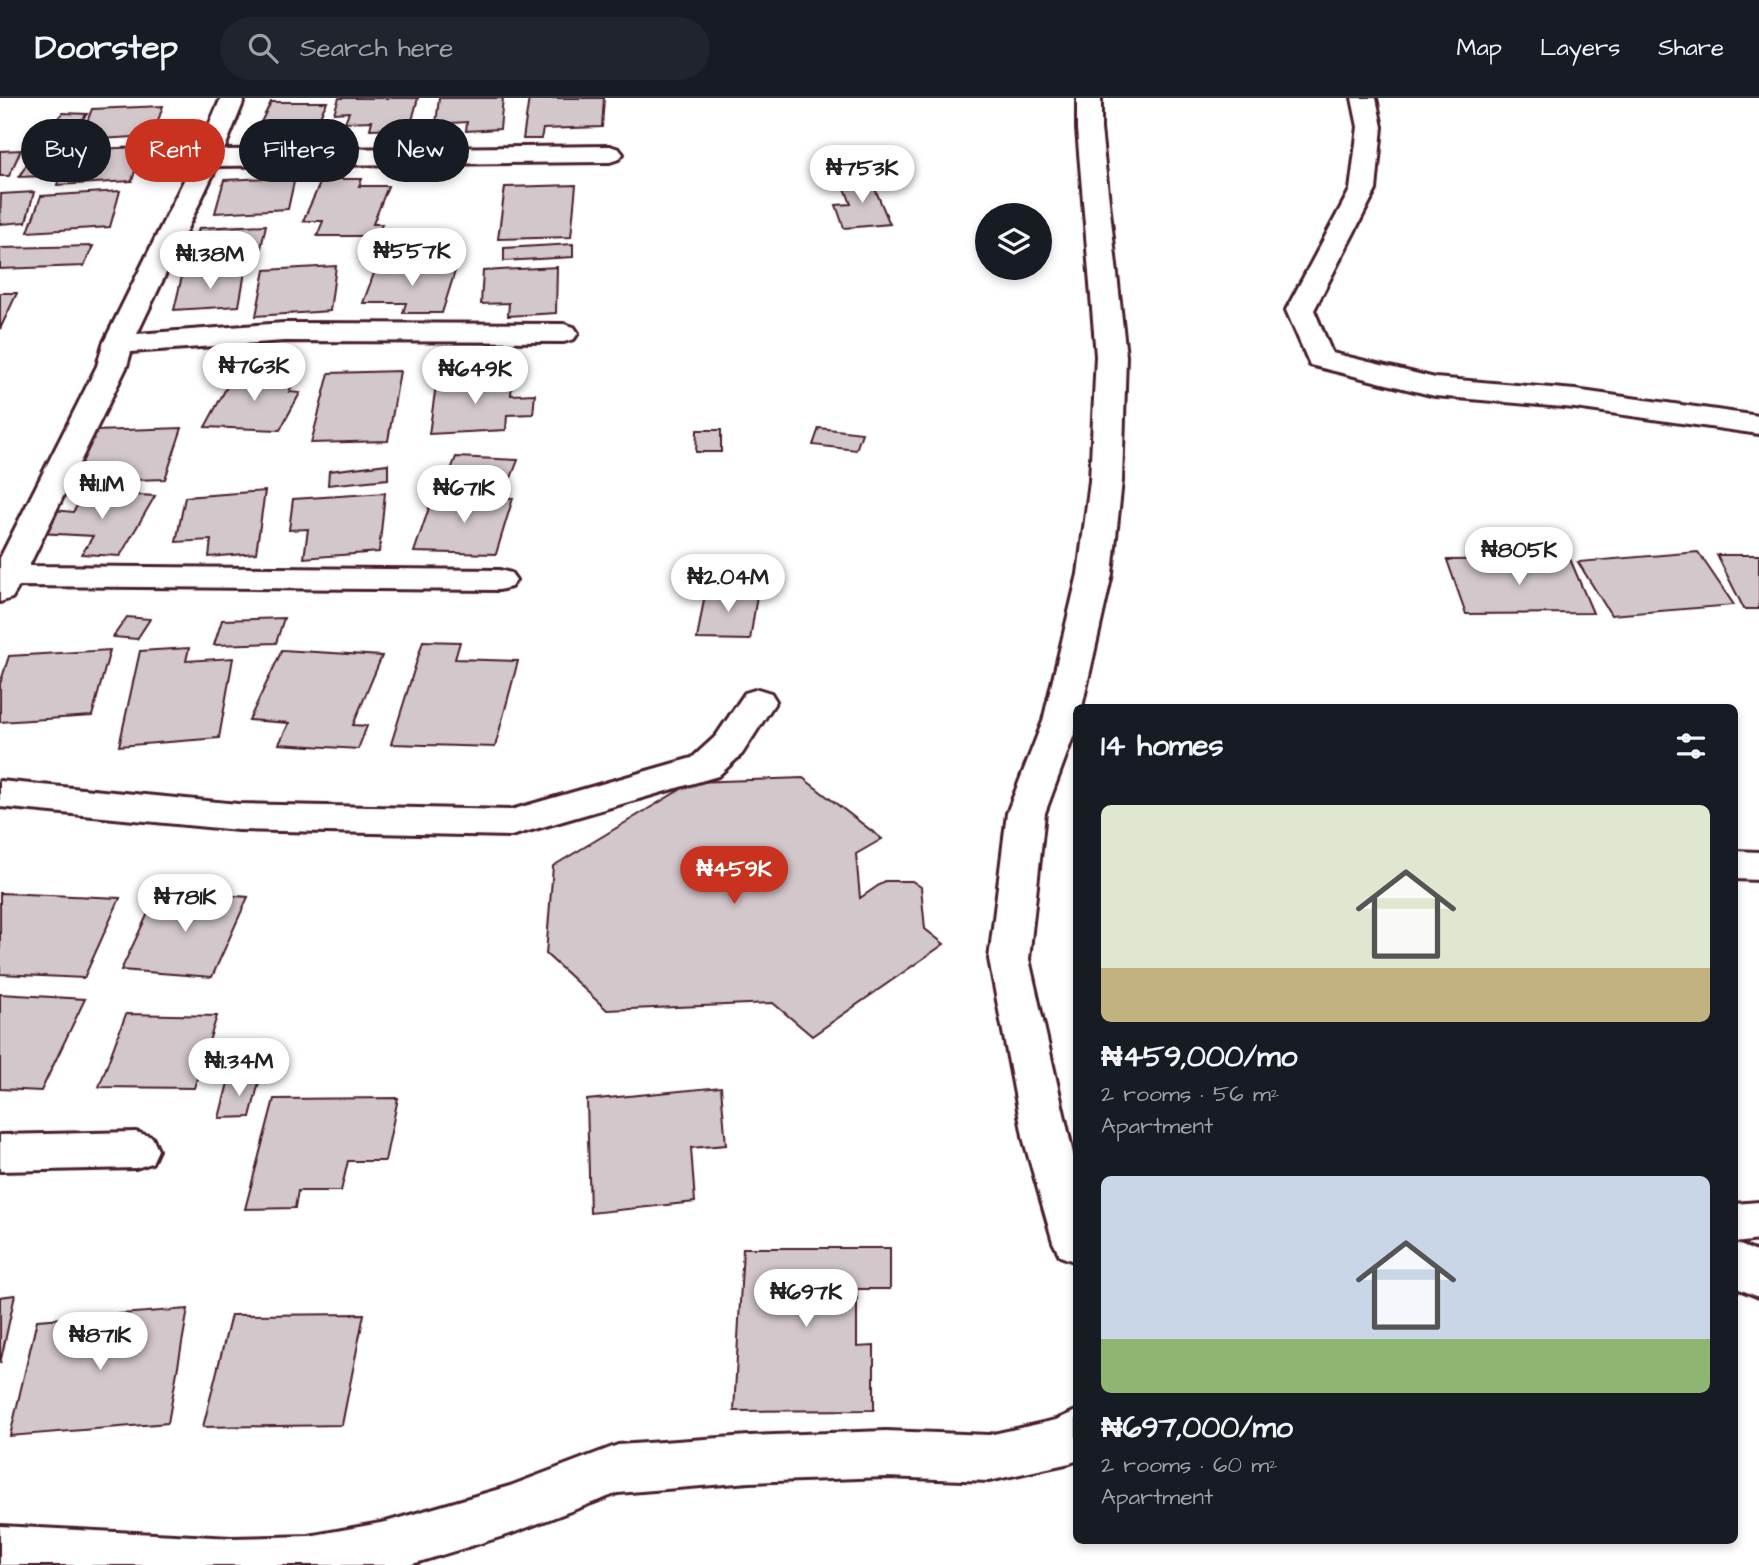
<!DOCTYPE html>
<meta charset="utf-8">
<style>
:root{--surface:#171b24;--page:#20242c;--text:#f1f3f6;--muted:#9ea1a6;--line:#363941;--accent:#c8321e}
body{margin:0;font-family:"Architects Daughter",sans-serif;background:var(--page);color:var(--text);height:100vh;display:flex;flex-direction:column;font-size:26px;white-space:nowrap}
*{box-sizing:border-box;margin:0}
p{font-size:23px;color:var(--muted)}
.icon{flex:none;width:38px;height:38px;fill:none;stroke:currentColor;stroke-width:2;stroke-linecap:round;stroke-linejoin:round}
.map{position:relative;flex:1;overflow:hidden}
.side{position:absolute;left:1073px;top:606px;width:665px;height:840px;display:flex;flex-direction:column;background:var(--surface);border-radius:10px;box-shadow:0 4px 10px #0003}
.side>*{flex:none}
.hud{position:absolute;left:21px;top:21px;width:665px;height:63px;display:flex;gap:14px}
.controls{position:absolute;left:975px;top:105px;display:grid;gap:14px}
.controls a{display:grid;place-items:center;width:77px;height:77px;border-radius:50%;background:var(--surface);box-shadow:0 4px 10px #0003;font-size:35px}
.price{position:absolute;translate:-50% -60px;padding:0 16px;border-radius:24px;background:#fff;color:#222;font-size:23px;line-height:46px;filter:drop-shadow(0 2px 4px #0008)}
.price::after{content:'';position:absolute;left:50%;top:42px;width:21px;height:16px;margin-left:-10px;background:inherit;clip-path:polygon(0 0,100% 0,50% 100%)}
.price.selected{background:var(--accent);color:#fff}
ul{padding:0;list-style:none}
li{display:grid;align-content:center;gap:14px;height:371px;padding:0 28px}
li span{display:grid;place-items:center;height:217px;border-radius:10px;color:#555}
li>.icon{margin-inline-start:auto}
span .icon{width:126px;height:126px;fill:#fffc;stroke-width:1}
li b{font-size:30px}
h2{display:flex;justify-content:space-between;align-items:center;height:84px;padding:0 28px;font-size:30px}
.chip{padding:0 24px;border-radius:32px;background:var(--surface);box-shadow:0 4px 10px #0003;font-size:24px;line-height:63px}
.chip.selected{background:var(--accent);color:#fff}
header{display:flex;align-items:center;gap:42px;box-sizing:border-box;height:98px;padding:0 35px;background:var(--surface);border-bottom:2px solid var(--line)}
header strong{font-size:33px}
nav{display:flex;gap:38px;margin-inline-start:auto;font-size:24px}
.search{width:490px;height:63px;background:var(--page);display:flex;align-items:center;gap:18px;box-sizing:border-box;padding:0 24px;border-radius:38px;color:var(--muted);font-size:26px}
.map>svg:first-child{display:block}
.building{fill:#d2c7cb;stroke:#4a1f2b;stroke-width:2}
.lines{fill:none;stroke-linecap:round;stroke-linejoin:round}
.street-casing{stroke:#4a1f2b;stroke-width:6}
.street{fill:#fff;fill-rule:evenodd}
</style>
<header>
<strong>Doorstep</strong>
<div class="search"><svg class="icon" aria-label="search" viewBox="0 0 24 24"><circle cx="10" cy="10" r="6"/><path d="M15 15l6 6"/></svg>Search here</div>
<nav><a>Map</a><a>Layers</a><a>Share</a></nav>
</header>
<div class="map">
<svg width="1759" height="1467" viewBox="0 0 1759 1467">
<rect width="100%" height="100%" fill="#fff"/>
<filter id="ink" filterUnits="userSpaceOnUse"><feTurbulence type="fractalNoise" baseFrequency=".0143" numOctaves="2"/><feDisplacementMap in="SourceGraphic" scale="14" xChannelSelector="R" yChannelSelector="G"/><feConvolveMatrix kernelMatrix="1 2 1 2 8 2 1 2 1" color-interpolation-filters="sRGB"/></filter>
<g filter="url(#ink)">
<path class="building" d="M339,0H418L410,30L370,31L372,23L345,24L349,14L334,15Z
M439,0H503L500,31L466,33L467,24L436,26Z
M529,0H604L602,29L543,31L541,41H523Z
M271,4H327L315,28H259Z
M163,8L153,38L80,42L92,11Z
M63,15L87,16L65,42H40Z
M142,49L132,83L57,87L69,52Z
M36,51H64L46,78L19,79Z
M21,52L9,78H0V53Z
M295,79L288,111L215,115L224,82Z
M870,79L890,126L844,130L836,107L851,106L842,82Z
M322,81H362L359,88H388L373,126H382L378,138H317L323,123H303Z
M576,87L571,139L498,141L505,89Z
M120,93L110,129L28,134L41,98Z
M34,94L26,124L0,126L1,96Z
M266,127L258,163L189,167L199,130Z
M573,146V159L504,163V150Z
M93,148L84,168L0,171V150Z
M336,168L330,213L256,218L265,172Z
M557,169L556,215L508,218L509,205L481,206L483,173Z
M376,170H456L442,215H403L406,205H363Z
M245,174L239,208L174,212L182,178Z
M0,195H17L0,231Z
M236,272L270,274L265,283L294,284L289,294L300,295L280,332L205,329Z
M400,273L388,343L311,345L329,275Z
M490,278L488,288L512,287L511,297L535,296L533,316L507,317L506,332L429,336L437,280Z
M182,330L165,381L73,384L94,333Z
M819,330L862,335L856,352L813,347Z
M697,332H721V354H696Z
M456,359L518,362L509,385L447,382Z
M388,366V381L328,387L329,373Z
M265,393L256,455L209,459L211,442L176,444L185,399Z
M86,394L155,398L120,458L82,456L93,438L39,435L54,412L73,414Z
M385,395L379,454L304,460L308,431L289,432L293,401Z
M433,398L513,400L496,456L414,454Z
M1698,454L1734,507L1611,517L1578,464Z
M1717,457H1759V511H1744Z
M1570,461L1593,515L1466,516L1447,462Z
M706,490L758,491L750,542L697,541Z
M127,519L150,521L137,541L113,539Z
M284,520L276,545L214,547L222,522Z
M423,543L460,544L455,561L518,563L495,649L391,646Z
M189,550L186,563L233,560L219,640L119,648L140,553Z
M110,552L92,618L0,624V586L9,558Z
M282,552L382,558L353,627L367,628L358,651L279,646L289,625L249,622Z
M803,680L882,741L856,756L860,800L885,783H912L921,789L925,831L944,846L812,938L773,905L607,912L546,856L553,768L693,684Z
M159,792L248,799L212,879L121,872Z
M0,795L120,800L84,880L0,876Z
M0,896L85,901L41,993L0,991Z
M126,916L217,918L194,990L99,989Z
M260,980L250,1019L219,1020L229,981Z
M721,989L726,1047L691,1050L695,1104L590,1115L587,1002Z
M398,1000L385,1063H348L341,1093H298L295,1110L245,1111L274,1001Z
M743,1150H890V1191H857V1249L874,1248V1312L734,1313Z
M15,1197L0,1266V1199Z
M188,1211L168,1325L10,1338L37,1222Z
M364,1216L342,1327L203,1329L231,1217Z"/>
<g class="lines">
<g class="street-casing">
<path id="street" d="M221,0H245L224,52L610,48L619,51L623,56L619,61L610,64L217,68L137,236L284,225L564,226L574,229L578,235L574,241L564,244L284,243L131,254L127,268L29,468L499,472L511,475L516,482L511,489L499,492L19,488L12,500L0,504V460L97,268L103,246L195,60Z
M1077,0H1101V31L1126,258L1122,383L1112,476L1082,609H1076V631L1045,715L1029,861L1076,1069V1164L1060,1158L1053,1144L1024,1043L989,861L1007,715L1043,623L1078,476L1090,383L1096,258L1077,31Z
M1352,0H1376L1382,29L1376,92L1314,212L1332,255L1435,280L1575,292L1759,318V336L1575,310L1435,298L1310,267L1286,212L1350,92L1358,29Z
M758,591L771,595L776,603L742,656L718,678L511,738L238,732L0,709V683L238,706L511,712L692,660L716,638L745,595Z
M1734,753L1759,754V782L1734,781Z
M136,1034L152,1039L158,1052L152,1065L136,1070L0,1073V1037Z
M1759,1104V1142L1735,1145L1759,1155V1199L1734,1189V1106Z
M1076,1313V1363L1070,1365L989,1383L886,1379L749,1384L618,1395L510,1436L409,1467H0V1428L232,1440L309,1438L386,1424L510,1388L618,1347L749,1338L886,1333L989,1337L1056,1322Z"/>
</g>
<use href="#street" class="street"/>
</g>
</g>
</svg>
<div class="controls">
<a><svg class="icon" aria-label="layers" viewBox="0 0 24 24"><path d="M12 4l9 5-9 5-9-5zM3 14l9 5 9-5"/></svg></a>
</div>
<b class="price" style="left:862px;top:107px">₦753K</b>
<b class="price" style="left:412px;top:190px">₦557K</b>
<b class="price" style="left:210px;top:193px">₦1.38M</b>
<b class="price" style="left:254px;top:305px">₦763K</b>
<b class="price" style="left:475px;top:308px">₦649K</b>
<b class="price" style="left:102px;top:423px">₦1.1M</b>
<b class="price" style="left:464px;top:427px">₦671K</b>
<b class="price" style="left:1519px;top:489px">₦805K</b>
<b class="price" style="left:728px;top:516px">₦2.04M</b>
<b class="price selected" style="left:734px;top:808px">₦459K</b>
<b class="price" style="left:185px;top:836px">₦781K</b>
<b class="price" style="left:239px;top:1000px">₦1.34M</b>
<b class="price" style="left:806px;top:1231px">₦697K</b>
<b class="price" style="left:100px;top:1274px">₦871K</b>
<div class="hud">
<a class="chip">Buy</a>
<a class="chip selected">Rent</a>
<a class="chip">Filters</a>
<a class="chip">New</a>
</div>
<section class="side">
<h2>14 homes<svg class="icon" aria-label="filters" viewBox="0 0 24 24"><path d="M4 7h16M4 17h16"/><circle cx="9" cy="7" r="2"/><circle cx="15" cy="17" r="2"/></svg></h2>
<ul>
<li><span style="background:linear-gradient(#dfe7d0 75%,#c2b280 0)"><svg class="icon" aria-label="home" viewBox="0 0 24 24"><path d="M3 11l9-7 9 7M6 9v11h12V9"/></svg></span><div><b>₦459,000/mo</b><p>2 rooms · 56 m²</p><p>Apartment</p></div></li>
<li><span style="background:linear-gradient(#c9d6e8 75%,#8fb573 0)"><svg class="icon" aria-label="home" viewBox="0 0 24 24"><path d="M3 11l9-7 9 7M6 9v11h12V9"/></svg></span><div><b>₦697,000/mo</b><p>2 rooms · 60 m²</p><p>Apartment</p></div></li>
</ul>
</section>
</div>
